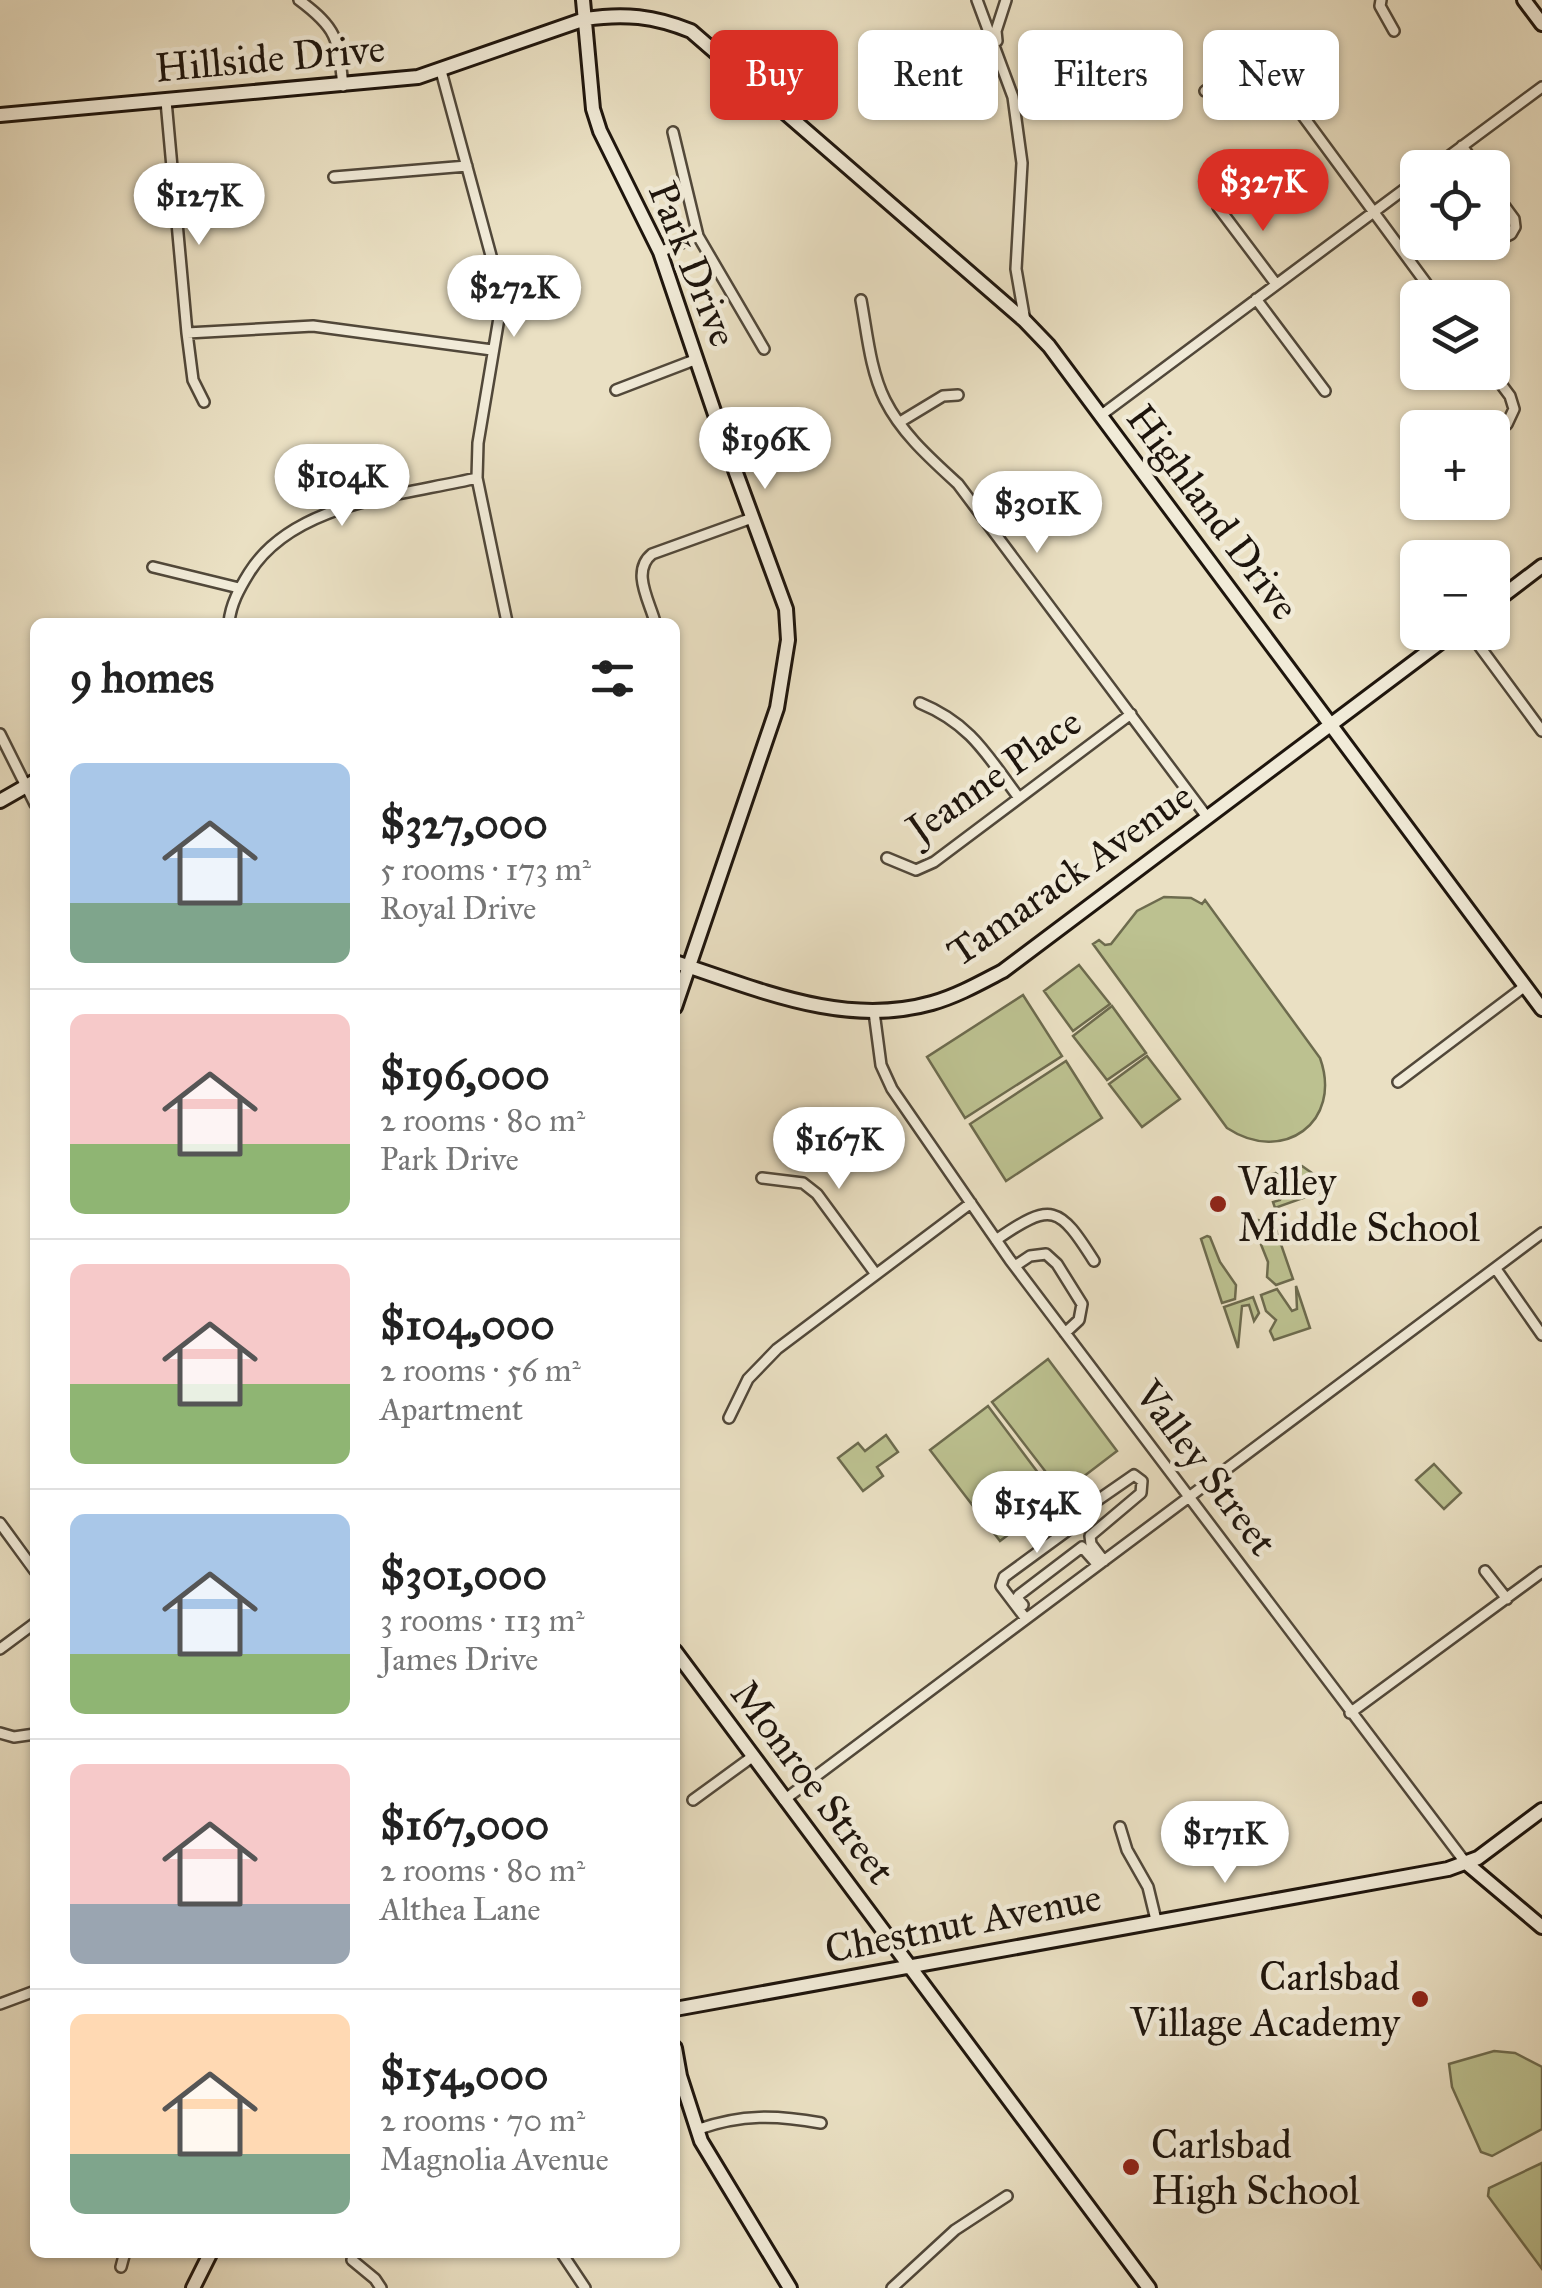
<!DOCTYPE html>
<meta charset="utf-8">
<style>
:root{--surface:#fff;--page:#f2f2f2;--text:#222;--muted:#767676;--line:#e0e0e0;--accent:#d93025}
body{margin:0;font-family:"IM FELL Great Primer",serif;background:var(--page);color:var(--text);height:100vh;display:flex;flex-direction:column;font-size:38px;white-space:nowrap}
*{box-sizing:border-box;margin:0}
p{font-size:32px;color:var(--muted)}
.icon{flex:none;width:55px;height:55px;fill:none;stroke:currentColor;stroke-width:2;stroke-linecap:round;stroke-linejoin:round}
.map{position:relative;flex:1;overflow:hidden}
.drawer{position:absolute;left:30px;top:618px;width:650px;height:1640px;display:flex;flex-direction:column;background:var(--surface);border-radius:15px;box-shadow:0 2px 8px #0004}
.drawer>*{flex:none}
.banner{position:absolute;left:710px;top:30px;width:680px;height:90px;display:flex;gap:20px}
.fabs{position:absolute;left:1400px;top:150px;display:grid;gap:20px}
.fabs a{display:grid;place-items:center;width:110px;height:110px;border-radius:15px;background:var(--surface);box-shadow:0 2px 8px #0004;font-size:50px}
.price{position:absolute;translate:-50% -85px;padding:0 22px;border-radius:35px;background:#fff;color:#222;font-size:32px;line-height:65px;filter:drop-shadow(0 2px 5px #0008)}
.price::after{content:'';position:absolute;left:50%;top:60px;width:30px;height:22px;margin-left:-15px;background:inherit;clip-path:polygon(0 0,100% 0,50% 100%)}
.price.current{background:var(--accent);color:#fff}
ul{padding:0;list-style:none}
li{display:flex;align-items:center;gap:30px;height:250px;padding:0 40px}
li+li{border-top:2px solid var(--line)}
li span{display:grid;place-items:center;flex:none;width:280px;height:200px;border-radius:15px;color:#555}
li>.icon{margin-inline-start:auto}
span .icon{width:120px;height:120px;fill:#fffc;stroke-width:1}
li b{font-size:42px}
h2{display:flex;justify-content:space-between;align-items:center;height:120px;padding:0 40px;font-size:42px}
.chip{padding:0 35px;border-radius:15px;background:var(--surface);box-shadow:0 2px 8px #0004;font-size:35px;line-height:90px}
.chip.current{background:var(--accent);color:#fff}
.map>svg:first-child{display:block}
.green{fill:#bcc190;stroke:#6d6b4e;stroke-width:2.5}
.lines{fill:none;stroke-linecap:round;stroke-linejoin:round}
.street-casing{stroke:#51483a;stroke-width:14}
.secondary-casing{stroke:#1e150d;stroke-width:18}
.street{stroke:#f1ebd8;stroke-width:9}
.secondary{stroke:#f1ebd8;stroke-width:12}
.poi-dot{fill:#8f2418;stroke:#f1ebd8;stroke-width:4}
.labels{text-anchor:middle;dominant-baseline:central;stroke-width:9;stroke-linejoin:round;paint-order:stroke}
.street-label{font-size:40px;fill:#1e150d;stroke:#f1ebd8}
.poi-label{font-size:40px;fill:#1e150d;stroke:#f1ebd8;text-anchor:start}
</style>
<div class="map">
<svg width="1542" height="2288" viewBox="0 0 1542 2288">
<rect width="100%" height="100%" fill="#eae0c3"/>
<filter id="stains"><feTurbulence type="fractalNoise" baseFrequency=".002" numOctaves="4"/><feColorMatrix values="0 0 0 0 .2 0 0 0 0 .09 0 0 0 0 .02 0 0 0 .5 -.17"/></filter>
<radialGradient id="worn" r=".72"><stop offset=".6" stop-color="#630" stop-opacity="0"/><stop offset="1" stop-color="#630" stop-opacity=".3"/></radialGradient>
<path class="green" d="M1164,897L1191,898L1202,904L1205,900L1320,1058C1343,1122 1283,1165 1227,1128L1093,944L1099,940L1105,945L1111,944L1137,911Z
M1079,965L1110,1004L1073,1031L1044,991Z
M1023,995L1062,1056L965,1118L927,1057Z
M1112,1006L1146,1053L1107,1080L1073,1036Z
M1147,1056L1180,1099L1142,1127L1109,1084Z
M1066,1061L1102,1118L1006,1181L970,1124Z
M1302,1166L1312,1173L1320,1192L1275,1208L1273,1202L1280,1200L1287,1187L1283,1178L1272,1174Z
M1258,1220L1275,1227L1293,1279L1276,1285L1267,1277L1268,1262L1254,1227H1250L1248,1222Z
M1207,1236L1210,1237L1220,1262L1236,1285L1235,1299L1222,1303L1201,1239Z
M1296,1286L1310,1328L1274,1340L1270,1331L1276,1320L1266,1311L1261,1295L1277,1289L1292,1311L1297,1309Z
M1253,1297L1259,1313L1254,1321L1249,1305L1242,1306L1238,1348L1224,1307Z
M1048,1359L1117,1451L1062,1493L992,1402Z
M988,1406L1057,1498L1000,1541L930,1450Z
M886,1435L898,1452L877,1467L883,1476L863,1491L838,1458L858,1443L865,1451Z
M1434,1464L1461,1493L1444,1509L1416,1480Z
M1494,2051L1515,2053L1542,2067V2129L1492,2156L1481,2152L1452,2087L1449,2064Z
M1542,2163V2269L1488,2196L1489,2188Z"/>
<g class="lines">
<g class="street-casing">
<path id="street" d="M299,0C338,29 338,39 343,86
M977,0L1013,97L1022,163L1016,269L1025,321
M1381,0L1380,6L1394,31
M997,41L996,31L1006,0
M441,71L493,263L499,318L478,443L477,478L507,622
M1205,91C1232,73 1240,59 1272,74L1437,298
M166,101L187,333L193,380L204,402
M673,132L698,236L764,349
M1462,146L1478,168
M1433,168L1542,87
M334,177L467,166
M1492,189L1514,219L1515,227L1511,234L1495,242
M1218,207L1276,284
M660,252L698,236
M1256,299L1325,391
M861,300C867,332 870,370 885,400C902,434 931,459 958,484L1207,817
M187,333L313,326L492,350
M1492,372L1510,396L1514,409L1507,424L1492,436
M616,390L697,359
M1100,416L1418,179
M900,422L943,396L958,395
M153,567L239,588
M229,622C231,604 239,589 249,573C293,502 400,496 477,478
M655,622C649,600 631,571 652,554L752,518
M1469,632L1542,731
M920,703C971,724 987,755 1019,798
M0,734L35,804
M887,858L916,870L934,862L1131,714
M874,1012L881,1065L892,1089L1010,1260L1465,1862
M1398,1082L1525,986
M762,1178L803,1183L817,1194L875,1273
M996,1240C1052,1201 1059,1206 1094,1261
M1015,1266L1030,1256L1046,1254L1057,1264L1082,1304L1079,1320L1065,1333
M1496,1269L1542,1335
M729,1418L748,1379L777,1349L971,1203
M0,1523L35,1571
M1485,1571L1507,1599
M1023,1605L1017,1598L1019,1595L1082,1547L1098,1565
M1026,1619L1001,1586L1004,1577L1079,1522L1095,1502L1134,1475L1142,1481L1141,1493L1090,1536L1091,1544L1104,1561
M0,1649L35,1623
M1350,1713L1542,1572
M0,1733L14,1737L35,1734
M693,1800L752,1757
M784,1800L1542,1233
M1120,1827L1127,1850L1148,1887L1156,1920
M0,2004L35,1991
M699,2129C742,2114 776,2115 821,2123
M561,2252L585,2288
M352,2260L375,2279L381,2288
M121,2267L125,2252
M892,2288L955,2230L1007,2196"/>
</g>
<g class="secondary-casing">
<path id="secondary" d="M583,0L593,109L600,131L660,252L721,432L786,609L788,640L777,708L675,1007
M1524,0L1542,24
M0,115L418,77L585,19C624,13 654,16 691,31L1025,321L1049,346L1542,1009
M1492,604L1542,566
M0,801L35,781
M675,962C758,989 844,1028 932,1003C957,996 980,983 1003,971L1454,632
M675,1651L1149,2288
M1465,1862L1542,1927
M675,2009L1448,1869L1478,1858L1542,1810
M675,2048L680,2076L701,2141L790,2288
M193,2288L211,2252"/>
</g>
<use href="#street" class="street"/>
<use href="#secondary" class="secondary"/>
</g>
<g class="poi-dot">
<circle cx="1218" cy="1204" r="10"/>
<circle cx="1420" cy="1999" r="10"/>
<circle cx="1131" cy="2167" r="10"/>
</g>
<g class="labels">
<g class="street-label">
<text transform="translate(270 58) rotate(-5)">Hillside Drive</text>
<text transform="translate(693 264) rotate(68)">Park Drive</text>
<text transform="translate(1213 512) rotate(53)">Highland Drive</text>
<text transform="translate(994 775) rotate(-35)">Jeanne Place</text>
<text transform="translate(1070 874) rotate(-35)">Tamarack Avenue</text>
<text transform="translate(1206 1468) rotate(53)">Valley Street</text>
<text transform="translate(813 1782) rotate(53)">Monroe Street</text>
<text transform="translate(963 1923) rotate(-11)">Chestnut Avenue</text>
</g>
<g class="poi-label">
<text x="1238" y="1181">Valley<tspan x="1238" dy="46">Middle School</tspan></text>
<text x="1400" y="1976" text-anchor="end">Carlsbad<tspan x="1400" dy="46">Village Academy</tspan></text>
<text x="1151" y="2144">Carlsbad<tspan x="1151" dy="46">High School</tspan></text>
</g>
</g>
<rect width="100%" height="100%" filter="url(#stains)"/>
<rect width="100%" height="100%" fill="url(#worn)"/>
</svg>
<div class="fabs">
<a><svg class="icon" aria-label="locate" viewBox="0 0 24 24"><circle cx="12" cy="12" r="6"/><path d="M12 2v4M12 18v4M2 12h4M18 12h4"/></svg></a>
<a><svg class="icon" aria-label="layers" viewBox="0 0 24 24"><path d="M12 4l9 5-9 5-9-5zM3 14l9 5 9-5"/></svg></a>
<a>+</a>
<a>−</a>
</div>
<b class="price current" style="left:1263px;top:234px">$327K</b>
<b class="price" style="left:199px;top:248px">$127K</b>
<b class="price" style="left:514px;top:340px">$272K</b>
<b class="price" style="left:765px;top:492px">$196K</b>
<b class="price" style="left:342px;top:529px">$104K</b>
<b class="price" style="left:1037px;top:556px">$301K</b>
<b class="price" style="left:839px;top:1192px">$167K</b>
<b class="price" style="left:1037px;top:1556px">$154K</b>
<b class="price" style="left:1225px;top:1886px">$171K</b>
<div class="banner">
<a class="chip current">Buy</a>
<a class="chip">Rent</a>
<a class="chip">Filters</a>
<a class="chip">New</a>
</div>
<section class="drawer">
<h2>9 homes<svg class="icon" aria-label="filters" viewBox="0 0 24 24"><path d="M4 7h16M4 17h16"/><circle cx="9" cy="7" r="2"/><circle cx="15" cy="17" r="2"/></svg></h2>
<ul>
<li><span style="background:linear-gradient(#a9c7e8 70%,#7fa58c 0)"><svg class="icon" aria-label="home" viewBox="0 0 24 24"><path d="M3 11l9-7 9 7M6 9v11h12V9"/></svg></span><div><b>$327,000</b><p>5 rooms · 173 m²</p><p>Royal Drive</p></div></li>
<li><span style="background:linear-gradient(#f6c9c9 65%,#8fb573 0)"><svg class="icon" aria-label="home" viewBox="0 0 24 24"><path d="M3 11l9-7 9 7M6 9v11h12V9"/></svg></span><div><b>$196,000</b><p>2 rooms · 80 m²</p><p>Park Drive</p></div></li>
<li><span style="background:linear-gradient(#f6c9c9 60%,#8fb573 0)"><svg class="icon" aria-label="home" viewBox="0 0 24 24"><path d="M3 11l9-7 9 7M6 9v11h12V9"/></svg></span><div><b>$104,000</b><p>2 rooms · 56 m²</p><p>Apartment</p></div></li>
<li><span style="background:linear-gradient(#a9c7e8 70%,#8fb573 0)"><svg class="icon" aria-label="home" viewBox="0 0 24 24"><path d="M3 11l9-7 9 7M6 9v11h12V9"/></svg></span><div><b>$301,000</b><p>3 rooms · 113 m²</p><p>James Drive</p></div></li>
<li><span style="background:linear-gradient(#f6c9c9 70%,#9aa5b1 0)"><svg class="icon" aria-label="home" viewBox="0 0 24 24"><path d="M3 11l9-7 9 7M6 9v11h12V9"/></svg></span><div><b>$167,000</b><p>2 rooms · 80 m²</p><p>Althea Lane</p></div></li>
<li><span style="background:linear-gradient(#ffd9b3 70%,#7fa58c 0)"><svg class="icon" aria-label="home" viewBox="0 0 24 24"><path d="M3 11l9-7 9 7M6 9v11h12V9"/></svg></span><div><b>$154,000</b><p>2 rooms · 70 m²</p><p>Magnolia Avenue</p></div></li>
</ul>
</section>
</div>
